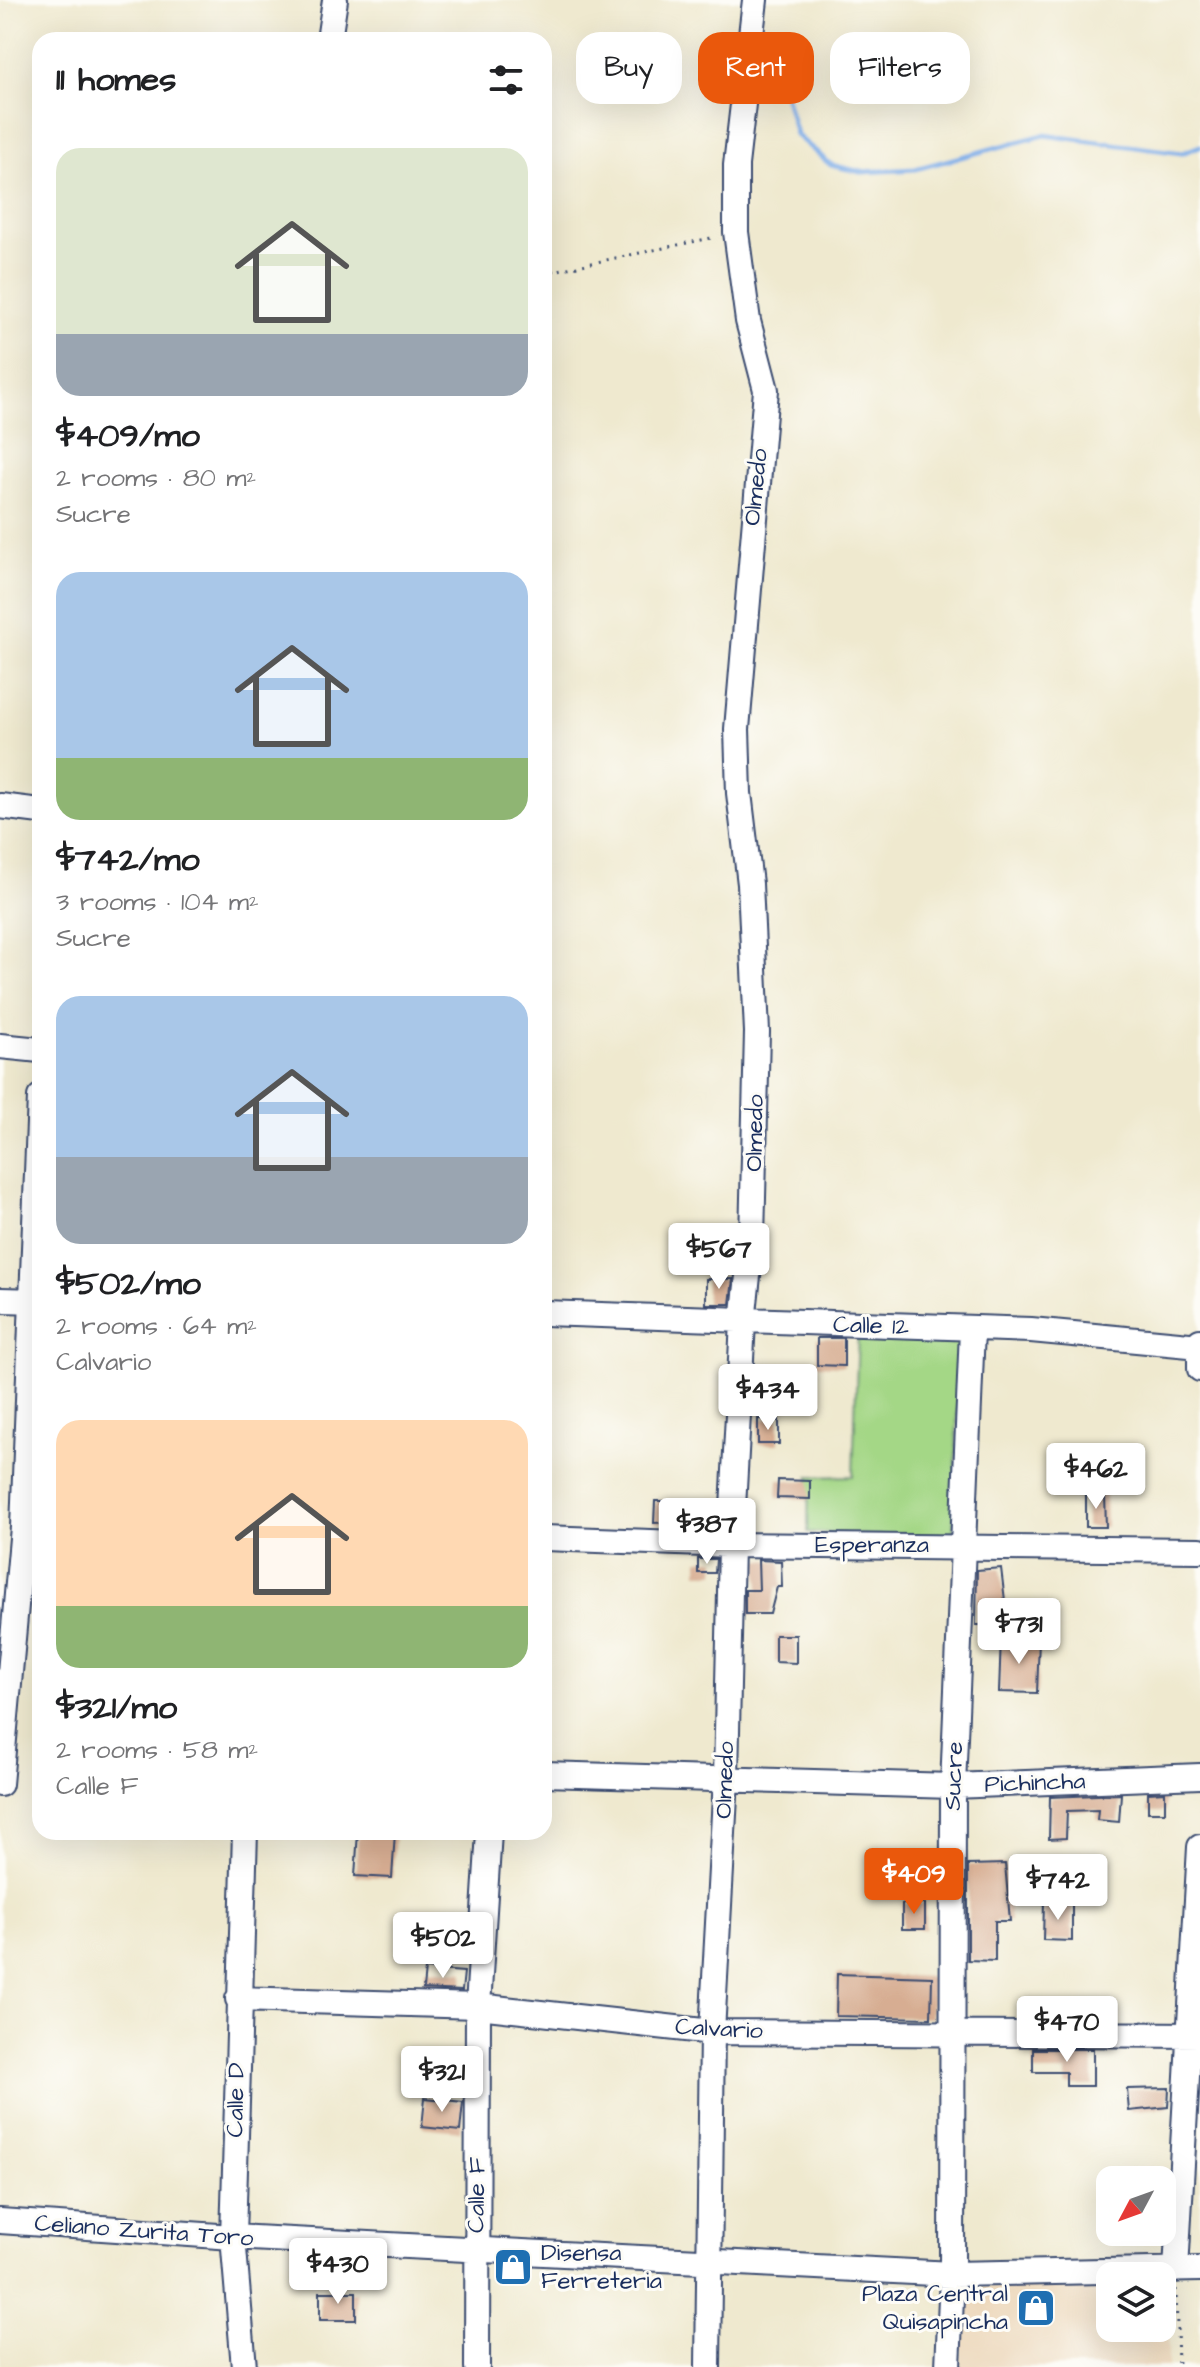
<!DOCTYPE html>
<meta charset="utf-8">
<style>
:root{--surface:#fff;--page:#f6f6f6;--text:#202124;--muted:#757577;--accent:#ea580c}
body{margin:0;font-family:"Architects Daughter",sans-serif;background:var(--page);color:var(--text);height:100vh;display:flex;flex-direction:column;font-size:30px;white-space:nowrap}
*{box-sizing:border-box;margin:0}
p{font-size:26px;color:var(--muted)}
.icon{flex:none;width:44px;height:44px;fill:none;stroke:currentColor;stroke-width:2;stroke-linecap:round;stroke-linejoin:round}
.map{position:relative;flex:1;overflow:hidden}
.panel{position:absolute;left:32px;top:32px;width:520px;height:1808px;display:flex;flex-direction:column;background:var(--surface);border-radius:24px;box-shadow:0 8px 32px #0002}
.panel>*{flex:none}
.banner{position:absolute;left:576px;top:32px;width:504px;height:72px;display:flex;gap:16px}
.needle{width:52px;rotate:229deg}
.tools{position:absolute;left:1096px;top:2166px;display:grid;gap:16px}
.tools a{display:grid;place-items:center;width:80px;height:80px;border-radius:16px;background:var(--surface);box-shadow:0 8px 32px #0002;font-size:40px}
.price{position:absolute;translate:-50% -68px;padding:0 18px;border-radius:8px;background:#fff;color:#222;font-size:26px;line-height:52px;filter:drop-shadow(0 2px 4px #0008)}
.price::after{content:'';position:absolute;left:50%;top:48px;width:24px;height:18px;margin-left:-12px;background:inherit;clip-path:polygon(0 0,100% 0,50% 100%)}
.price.current{background:var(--accent);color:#fff}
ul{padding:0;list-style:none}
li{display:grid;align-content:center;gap:16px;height:424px;padding:0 24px}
li span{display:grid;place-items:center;height:248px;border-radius:24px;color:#555}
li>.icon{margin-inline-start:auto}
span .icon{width:144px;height:144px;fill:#fffc;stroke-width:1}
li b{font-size:34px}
h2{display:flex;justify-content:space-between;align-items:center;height:96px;padding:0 24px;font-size:34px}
.pill{padding:0 28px;border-radius:24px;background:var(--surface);box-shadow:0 8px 32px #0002;font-size:28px;line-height:72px}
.pill.current{background:var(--accent);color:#fff}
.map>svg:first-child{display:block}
.built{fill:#ecd7ba}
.green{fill:#a4d786;stroke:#608372;stroke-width:2}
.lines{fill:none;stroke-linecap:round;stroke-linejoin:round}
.stream{stroke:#7eade8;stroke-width:5}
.building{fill:#d7ad92}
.minor-casing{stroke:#3b4b6f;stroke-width:28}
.path{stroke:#3b4b6f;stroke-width:3;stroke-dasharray:2 6;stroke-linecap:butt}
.minor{stroke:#fff;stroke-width:24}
.labels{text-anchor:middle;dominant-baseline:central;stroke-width:6;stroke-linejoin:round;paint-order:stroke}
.street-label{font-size:24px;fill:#1b2f5e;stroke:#fdfcf7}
.poi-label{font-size:24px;fill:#1b2f5e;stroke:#fdfcf7;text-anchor:start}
</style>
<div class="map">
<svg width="1200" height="2367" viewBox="0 0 1200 2367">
<rect width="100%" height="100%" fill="#fdfcf7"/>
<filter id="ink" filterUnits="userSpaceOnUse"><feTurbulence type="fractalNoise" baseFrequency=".0125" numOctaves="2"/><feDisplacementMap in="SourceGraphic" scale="16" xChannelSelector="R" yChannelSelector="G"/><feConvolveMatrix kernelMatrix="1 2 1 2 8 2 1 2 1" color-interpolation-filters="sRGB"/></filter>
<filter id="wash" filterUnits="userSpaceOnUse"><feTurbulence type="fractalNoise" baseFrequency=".006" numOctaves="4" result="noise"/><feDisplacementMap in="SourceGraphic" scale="32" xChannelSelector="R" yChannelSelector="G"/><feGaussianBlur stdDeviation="1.8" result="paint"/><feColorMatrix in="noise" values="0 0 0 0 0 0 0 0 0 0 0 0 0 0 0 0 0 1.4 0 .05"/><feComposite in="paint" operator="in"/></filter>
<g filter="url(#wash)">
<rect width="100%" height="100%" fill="#efe9cf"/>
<path class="built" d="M962,2286L1110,2288V2328H1162V2288H1168V2367H961Z"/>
<path class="green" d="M858,1331L960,1340L953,1539L808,1532L809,1477L853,1476Z"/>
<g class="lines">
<path class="stream" d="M761,28L783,86L796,135L831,165L861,172L915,169L1044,135L1182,153L1200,146"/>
</g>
<g id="blocks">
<path class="building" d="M706,1279H733L730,1304H706Z
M817,1338H844V1366L817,1365Z
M758,1419H779V1444H758Z
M778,1480L810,1481V1499L777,1498Z
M1086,1495H1105L1106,1527H1086Z
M655,1501H695L693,1521L654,1523Z
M698,1559H716L715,1573H698Z
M758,1560L781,1561L782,1587H777L770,1614H745V1590H759Z
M1001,1568L1008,1625H976L977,1570Z
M775,1635H796V1663L775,1662Z
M1001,1638L1039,1639L1037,1693L999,1692Z
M1165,1792V1812H1148V1793Z
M1121,1794L1119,1822L1097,1820L1098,1810L1067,1811L1066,1838L1049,1839L1050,1797Z
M358,1832H395L392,1878L355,1876Z
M1005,1864L1010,1921H995V1961L968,1960V1865Z
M1044,1902L1072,1903V1941L1043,1940Z
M902,1904H925V1929H902Z
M425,1969L464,1972L462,1991L423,1989Z
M837,1974L932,1977L931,2018L836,2016Z
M1033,2049H1093V2086H1066V2072H1033Z
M1169,2088L1168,2107L1129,2111L1127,2089Z
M425,2098L463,2102L460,2131L422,2127Z
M320,2292H356V2320H320Z"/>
</g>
</g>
<g filter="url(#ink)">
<use href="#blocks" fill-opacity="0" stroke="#3b4b6f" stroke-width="2"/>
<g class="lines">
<g class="minor-casing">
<path id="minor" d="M329,40L335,0
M0,806L40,811
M0,1046L40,1050
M0,1300L40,1301
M544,1313L1031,1330L1200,1346
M1200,1341V1369
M544,1538L731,1545L1200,1550
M544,1774L953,1786L1200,1776
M0,1784L23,1527L40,1097
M238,1999L478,2006L712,2032L1200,2035
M0,2221L233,2237L952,2274L1200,2269
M1176,2270L1200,1847
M244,2367L233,2237L245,1832
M477,2367L478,2006L489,1832
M708,2367L712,2032L726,1778L731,1545L743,1322L752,1239L757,1032L750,884L739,793L737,729L766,390L748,321L736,232V165L755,0
M948,2367L952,2274L953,1786L972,1330"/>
</g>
<path class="path" d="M544,273L716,237
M1176,2289L1178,2367"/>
<use href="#minor" class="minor"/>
</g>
</g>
<defs>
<g id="shop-square" transform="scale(2)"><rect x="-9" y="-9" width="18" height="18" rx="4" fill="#1f6fb2" stroke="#fdfcf7"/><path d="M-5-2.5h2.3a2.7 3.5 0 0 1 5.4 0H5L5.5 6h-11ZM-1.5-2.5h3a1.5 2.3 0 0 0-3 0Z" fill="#fff"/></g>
</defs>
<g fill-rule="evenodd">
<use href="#shop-square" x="513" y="2267"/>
<use href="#shop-square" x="1036" y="2308"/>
</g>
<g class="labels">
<g class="street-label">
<text transform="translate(756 487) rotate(-84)">Olmedo</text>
<text transform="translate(755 1133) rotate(-89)">Olmedo</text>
<text transform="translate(871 1326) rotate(2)">Calle 12</text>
<text x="872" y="1545">Esperanza</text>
<text transform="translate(954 1776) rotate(-88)">Sucre</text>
<text transform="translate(725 1780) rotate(-88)">Olmedo</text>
<text transform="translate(1035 1783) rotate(-2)">Pichincha</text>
<text transform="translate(719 2029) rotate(3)">Calvario</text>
<text transform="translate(236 2100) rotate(-89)">Calle D</text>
<text transform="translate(477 2195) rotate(-89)">Calle F</text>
<text transform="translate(144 2231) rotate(4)">Celiano Zurita Toro</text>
</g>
<g class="poi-label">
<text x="541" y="2253">Disensa<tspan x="541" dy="28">Ferreteria</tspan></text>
<text x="1008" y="2294" text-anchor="end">Plaza Central<tspan x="1008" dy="28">Quisapincha</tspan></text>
</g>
</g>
</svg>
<div class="tools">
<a><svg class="needle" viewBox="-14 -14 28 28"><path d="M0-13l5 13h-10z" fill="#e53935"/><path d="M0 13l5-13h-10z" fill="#757577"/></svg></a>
<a><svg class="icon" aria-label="layers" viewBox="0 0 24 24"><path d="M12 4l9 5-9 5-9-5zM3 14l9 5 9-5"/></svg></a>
</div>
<b class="price" style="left:719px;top:1291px">$567</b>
<b class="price" style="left:768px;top:1432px">$434</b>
<b class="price" style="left:1096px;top:1511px">$462</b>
<b class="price" style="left:707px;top:1566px">$387</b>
<b class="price" style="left:1019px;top:1666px">$731</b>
<b class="price current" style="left:914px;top:1916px">$409</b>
<b class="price" style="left:1058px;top:1922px">$742</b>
<b class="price" style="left:443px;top:1980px">$502</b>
<b class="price" style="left:1067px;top:2064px">$470</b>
<b class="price" style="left:442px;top:2114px">$321</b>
<b class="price" style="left:338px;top:2306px">$430</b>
<div class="banner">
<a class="pill">Buy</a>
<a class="pill current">Rent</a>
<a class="pill">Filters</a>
</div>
<section class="panel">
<h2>11 homes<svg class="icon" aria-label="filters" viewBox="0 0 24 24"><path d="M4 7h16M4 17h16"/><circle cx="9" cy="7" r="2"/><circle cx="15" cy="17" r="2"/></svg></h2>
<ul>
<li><span style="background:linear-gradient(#dfe7d0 75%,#9aa5b1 0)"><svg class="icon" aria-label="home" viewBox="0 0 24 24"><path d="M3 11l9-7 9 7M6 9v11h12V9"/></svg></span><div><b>$409/mo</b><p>2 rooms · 80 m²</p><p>Sucre</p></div></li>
<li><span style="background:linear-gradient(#a9c7e8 75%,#8fb573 0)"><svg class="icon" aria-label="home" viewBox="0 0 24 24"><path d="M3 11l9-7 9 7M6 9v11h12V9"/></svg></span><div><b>$742/mo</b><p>3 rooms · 104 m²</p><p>Sucre</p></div></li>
<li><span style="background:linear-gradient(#a9c7e8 65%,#9aa5b1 0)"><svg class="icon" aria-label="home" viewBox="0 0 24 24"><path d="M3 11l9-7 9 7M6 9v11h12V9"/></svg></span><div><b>$502/mo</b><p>2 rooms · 64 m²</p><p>Calvario</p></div></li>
<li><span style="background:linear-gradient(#ffd9b3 75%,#8fb573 0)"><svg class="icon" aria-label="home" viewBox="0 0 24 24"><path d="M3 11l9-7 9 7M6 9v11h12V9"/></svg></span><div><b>$321/mo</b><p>2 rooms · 58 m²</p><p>Calle F</p></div></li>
</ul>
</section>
</div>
